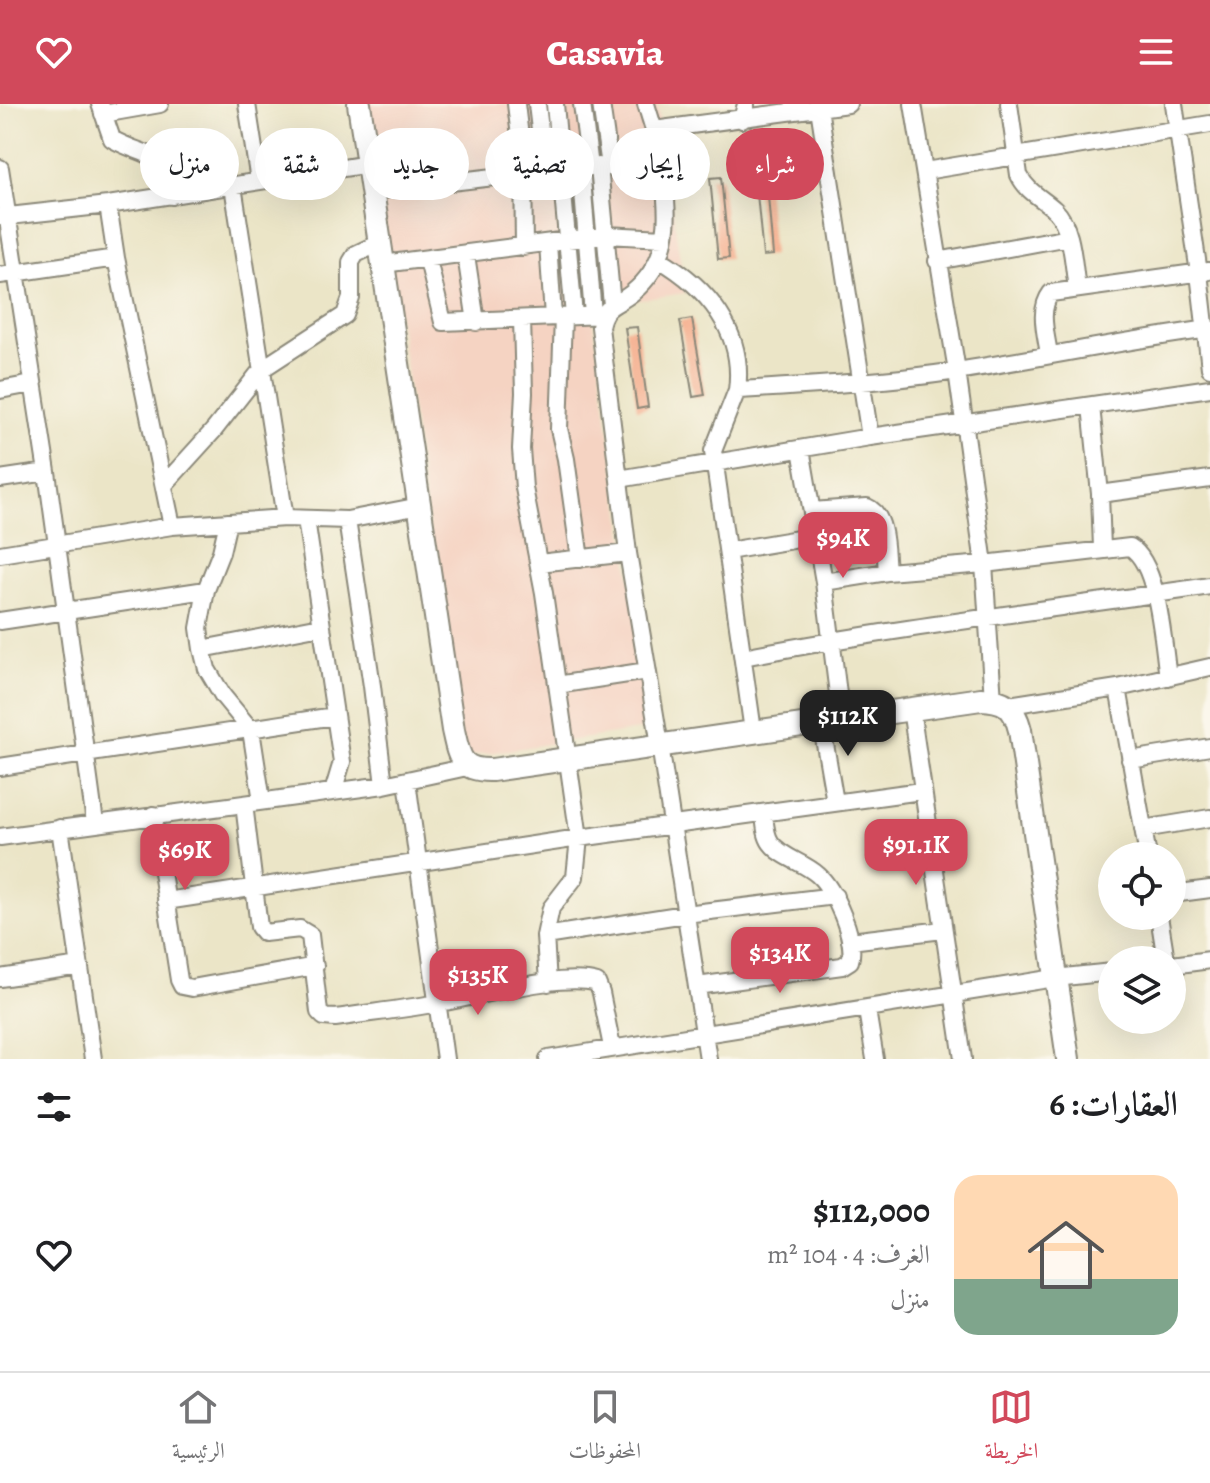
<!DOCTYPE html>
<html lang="ar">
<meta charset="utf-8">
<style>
:root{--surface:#fff;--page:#f2f2f2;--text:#202124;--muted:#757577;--line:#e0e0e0;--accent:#d1495b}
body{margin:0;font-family:Alegreya,Amiri,serif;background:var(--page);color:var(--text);direction:rtl;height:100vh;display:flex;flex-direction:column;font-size:30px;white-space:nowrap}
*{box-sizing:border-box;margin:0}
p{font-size:26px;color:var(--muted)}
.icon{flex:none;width:44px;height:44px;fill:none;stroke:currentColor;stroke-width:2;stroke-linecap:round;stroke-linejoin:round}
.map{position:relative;height:955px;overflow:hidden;direction:ltr}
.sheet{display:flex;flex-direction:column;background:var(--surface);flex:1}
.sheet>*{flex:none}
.top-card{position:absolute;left:24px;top:24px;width:800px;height:72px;direction:rtl;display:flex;gap:16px}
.controls{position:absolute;left:1098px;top:738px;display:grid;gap:16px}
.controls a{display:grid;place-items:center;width:88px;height:88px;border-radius:50%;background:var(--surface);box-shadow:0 8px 32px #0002;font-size:40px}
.price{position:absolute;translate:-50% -68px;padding:0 18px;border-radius:16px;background:var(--accent);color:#fff;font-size:26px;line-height:52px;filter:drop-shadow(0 2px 4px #0008)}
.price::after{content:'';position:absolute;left:50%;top:48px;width:24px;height:18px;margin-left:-12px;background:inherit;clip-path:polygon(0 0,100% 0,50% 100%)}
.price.selected{background:#222;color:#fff}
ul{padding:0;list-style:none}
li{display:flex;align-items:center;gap:24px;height:200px;padding:0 32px}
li+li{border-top:2px solid var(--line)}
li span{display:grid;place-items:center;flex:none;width:224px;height:160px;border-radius:24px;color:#555}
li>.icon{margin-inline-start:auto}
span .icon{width:96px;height:96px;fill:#fffc;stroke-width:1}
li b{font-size:34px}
h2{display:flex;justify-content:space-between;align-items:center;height:96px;padding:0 32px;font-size:34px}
.chip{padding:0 28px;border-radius:36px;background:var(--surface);box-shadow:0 8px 32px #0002;font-size:28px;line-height:72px}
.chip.selected{background:var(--accent);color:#fff}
header{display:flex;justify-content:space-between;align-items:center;height:104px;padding:0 32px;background:var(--accent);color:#fff;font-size:36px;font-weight:800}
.tabs{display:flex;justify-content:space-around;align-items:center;height:112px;border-top:2px solid var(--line);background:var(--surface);font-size:22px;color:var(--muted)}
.tabs a{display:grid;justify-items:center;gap:4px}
.tabs .selected{color:var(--accent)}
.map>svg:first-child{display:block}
.built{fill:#f5d3c2}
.building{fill:#f5b191}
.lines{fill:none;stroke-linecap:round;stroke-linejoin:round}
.minor-casing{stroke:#8b8879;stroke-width:20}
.major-casing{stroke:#8b8879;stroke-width:26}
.minor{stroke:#fff;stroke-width:16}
.major{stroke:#fff;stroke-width:22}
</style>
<header><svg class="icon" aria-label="menu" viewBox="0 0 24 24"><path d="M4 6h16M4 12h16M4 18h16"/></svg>Casavia<svg class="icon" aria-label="heart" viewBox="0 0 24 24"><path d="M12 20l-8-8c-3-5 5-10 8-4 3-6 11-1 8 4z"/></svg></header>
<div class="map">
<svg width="1210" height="955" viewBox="0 0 1210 955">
<rect width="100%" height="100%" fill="#fbf7ec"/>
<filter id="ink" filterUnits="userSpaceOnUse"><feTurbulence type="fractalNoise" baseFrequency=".0125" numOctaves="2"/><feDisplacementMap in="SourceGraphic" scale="16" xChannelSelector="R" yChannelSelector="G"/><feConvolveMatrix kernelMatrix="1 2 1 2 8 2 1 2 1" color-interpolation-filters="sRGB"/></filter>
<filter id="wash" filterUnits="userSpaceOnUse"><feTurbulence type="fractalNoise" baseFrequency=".006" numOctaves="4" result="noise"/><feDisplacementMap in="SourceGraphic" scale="32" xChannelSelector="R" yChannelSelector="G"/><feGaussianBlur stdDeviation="1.8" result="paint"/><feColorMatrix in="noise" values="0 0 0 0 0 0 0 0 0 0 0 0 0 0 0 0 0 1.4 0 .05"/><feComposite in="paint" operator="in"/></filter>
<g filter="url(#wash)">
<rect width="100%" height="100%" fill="#ebe5c7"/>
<path class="built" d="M367,0H657L685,189L591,203L652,624L463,653Z"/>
<g id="blocks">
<path class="building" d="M766,68L773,151L763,152L755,69Z
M721,73L729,154L718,155L710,74Z
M692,215L705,291L693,293L680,217Z
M637,223L648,303L637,305L625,224Z"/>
</g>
</g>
<g filter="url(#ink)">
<use href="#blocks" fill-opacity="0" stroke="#8b8879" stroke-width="2"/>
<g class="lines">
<g class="minor-casing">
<path id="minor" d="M100,0L112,35C153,57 158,41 172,92
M247,0L259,77
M516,0L523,57L524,143
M537,0L545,69
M555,0L574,212
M582,0L590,63
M601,0L610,62
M646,0L654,26
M913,0L957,267L984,460L993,596
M1009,0L1019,71C1027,88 1042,94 1055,106C1073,124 1073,161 1077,184
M1174,0L1199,169L1210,264
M819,4L870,333
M103,10L160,0
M742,16L746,0
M599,62L612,201
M581,63L593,211
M0,64L47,368L95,719
M925,67L1210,20
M233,82L285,414
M373,87L581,63H661
M108,101L116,154L172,422
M0,113L108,101L369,60
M548,139L553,213
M466,151L476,218
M659,155C707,183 745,228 737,286C810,282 884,278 957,267C1041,254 1125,236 1210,225
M428,156L443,218L602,211
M937,157L1069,133
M383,160L606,131L664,134
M0,171L116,154
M563,213L559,325L566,355L580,455
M522,215L524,289L521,345L524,384L544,489L579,734L575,773L551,804L545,832L548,879
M1049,250C1046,230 1038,206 1051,189L1209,167
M0,286L32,280
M737,286L713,347L753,627
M1091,302L1100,390L1102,444
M801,345L824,478L841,614
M0,375L47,368
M619,375L870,333L1210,284
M164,381L214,326L262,265L345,211L351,194V158L356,150L379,139
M1100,390L1210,375
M812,407L867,403C887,411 885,449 887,468
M306,415L342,658L333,688
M347,416L372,582L384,681
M228,418L221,448L206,486L199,524L202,545L207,565L223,592L251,626L262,697
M728,447L816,432
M0,450L172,422L285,414L347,416L420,402
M539,459L628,449
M824,478L887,468L984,460L1130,443C1159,460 1163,541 1168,573
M0,517L206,486
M202,545L321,522
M743,553C898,523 1054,505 1210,482
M557,581L647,567
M1118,584L1148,752
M1009,601L1118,584L1210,563
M911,605L963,955
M821,617L835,698
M1130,656L1210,643
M0,663L334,612
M407,677L445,955
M244,700L259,823L264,829L300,825L310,831L319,908L324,913L335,914C369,909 404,905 439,899C478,893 562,868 597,879L601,889L612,943
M153,711L179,876L182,882L192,884L315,862
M60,724L93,955
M1143,725L1210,714
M0,733L384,681L467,663
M1172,790L1210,785
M166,797L579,734L921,687
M1159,812L1166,856
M545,832L685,810L835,792
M850,837L943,826
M1172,861L1210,856
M0,874L80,862
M697,882L842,862L850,857C857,836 834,785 818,771C804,758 782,754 771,739C765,731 765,718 764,709
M867,906L875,955
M548,955L1055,874L1112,868
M708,955L660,641L628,449L600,223C604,200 616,202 632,189C684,147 665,82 654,26L848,0"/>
</g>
<g class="major-casing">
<path id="major" d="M359,0L453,626C459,653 460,667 492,666L981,595C1005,596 1014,602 1020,626L1068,955"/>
</g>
<use href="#minor" class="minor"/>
<use href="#major" class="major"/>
</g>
</g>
</svg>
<div class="controls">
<a><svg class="icon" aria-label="locate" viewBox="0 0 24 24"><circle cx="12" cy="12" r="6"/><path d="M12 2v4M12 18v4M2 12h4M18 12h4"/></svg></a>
<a><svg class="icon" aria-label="layers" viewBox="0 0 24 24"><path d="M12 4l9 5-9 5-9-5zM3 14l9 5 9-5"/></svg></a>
</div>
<b class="price" style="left:843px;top:476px">$94K</b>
<b class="price selected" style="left:848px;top:654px">$112K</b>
<b class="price" style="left:916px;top:783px">$91.1K</b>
<b class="price" style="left:185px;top:788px">$69K</b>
<b class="price" style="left:780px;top:891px">$134K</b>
<b class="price" style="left:478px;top:913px">$135K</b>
<div class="top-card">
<a class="chip selected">شراء</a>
<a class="chip">إيجار</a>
<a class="chip">تصفية</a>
<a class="chip">جديد</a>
<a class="chip">شقة</a>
<a class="chip">منزل</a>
</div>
</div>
<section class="sheet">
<h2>العقارات: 6<svg class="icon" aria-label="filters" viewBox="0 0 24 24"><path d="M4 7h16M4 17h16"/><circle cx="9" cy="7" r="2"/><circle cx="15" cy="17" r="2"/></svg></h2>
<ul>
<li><span style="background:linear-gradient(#ffd9b3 65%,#7fa58c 0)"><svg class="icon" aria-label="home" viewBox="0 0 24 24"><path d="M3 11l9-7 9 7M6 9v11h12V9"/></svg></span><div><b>$112,000</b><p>الغرف: 4 · 104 m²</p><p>منزل</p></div><svg class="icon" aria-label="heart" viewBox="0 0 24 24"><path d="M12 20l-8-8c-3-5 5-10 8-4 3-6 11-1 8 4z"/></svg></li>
</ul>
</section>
<nav class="tabs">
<a class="selected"><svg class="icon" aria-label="map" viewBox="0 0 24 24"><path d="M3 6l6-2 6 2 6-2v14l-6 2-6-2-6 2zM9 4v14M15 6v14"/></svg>الخريطة</a>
<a><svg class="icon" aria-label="saved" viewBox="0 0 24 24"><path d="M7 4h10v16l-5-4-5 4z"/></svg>المحفوظات</a>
<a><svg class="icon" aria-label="home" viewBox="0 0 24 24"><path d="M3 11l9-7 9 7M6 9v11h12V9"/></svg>الرئيسية</a>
</nav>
